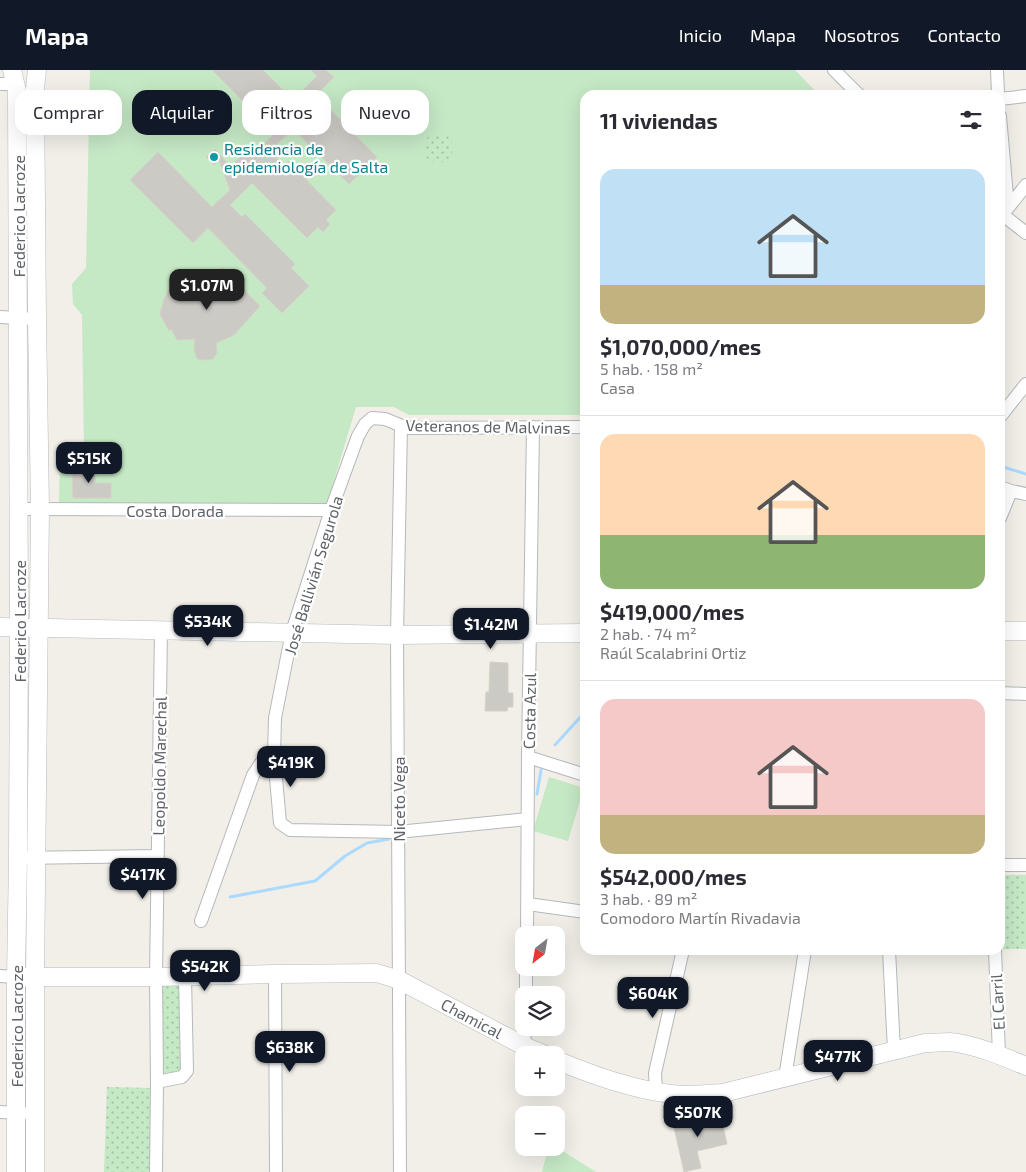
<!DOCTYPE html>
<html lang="es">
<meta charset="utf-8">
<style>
:root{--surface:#fff;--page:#f2f2f3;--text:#2b2b33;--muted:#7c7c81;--line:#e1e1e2;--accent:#111827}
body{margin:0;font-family:"Exo 2",sans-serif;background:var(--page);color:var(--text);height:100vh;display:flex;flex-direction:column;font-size:19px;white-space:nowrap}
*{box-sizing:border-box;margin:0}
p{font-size:16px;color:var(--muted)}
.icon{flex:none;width:28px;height:28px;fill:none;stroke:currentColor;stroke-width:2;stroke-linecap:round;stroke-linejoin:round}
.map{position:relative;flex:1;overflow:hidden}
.side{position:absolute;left:580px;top:20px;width:425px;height:865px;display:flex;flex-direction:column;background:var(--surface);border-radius:15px;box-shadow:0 5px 20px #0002}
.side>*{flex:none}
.banner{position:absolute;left:15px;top:20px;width:475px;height:45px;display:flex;gap:10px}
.needle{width:32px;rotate:211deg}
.fabs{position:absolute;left:515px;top:856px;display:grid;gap:10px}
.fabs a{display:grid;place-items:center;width:50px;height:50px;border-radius:10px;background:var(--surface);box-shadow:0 5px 20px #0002;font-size:25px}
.price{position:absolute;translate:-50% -42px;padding:0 11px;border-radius:10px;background:var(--accent);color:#fff;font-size:16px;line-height:32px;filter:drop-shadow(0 1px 2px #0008)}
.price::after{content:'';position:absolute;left:50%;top:30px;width:15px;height:11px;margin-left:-8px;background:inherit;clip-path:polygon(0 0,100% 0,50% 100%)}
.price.on{background:#222;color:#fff}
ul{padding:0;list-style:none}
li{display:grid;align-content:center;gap:10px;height:265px;padding:0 20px}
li+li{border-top:1px solid var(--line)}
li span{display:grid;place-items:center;height:155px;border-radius:15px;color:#555}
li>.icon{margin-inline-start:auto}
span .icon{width:90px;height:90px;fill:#fffc;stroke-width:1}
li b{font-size:21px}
h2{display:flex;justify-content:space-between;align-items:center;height:60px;padding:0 20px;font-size:21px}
.pill{padding:0 18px;border-radius:15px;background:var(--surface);box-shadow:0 5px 20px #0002;font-size:18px;line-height:45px}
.pill.on{background:var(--accent);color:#fff}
header{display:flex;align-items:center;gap:30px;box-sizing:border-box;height:70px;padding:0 25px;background:var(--accent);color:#fff}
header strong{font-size:24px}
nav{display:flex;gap:28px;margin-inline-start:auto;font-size:18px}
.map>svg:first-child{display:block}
.green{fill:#c5e8c5}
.park{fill:url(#park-dots)}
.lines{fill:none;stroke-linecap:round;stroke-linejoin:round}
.stream{stroke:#aadaff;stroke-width:3}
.building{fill:#cccac5;stroke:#d6d1c6}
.street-casing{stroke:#b5b8bc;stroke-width:14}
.secondary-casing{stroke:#b6babf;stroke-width:19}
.street{stroke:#fff;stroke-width:12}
.secondary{stroke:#fff;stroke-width:18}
.culture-dot{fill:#0f9aa8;stroke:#fff;stroke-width:2}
.labels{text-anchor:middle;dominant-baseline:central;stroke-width:4.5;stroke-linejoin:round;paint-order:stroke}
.culture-label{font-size:16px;fill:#0d838f;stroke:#fff;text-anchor:start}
.street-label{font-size:16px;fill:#5f6368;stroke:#fff}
</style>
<header>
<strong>Mapa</strong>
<nav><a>Inicio</a><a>Mapa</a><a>Nosotros</a><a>Contacto</a></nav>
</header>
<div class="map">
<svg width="1026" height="1102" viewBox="0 0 1026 1102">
<defs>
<pattern id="park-dots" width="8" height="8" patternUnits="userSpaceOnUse" patternTransform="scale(1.25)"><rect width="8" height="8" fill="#c5e8c5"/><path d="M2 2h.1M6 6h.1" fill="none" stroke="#a3c0a4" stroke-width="1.8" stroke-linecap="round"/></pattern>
</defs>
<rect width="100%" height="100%" fill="#f1efe8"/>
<path class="green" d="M90,0H795L819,25H585V345H409L394,337H356L327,434L59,433L60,383L84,382L82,245L73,234L72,214L86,198Z
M549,707L584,718L568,771L533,761Z
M556,1078V1077L596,1102H542L548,1078Z"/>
<path class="park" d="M423 78a15 15 0 1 1 30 0a15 15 0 1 1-30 0Z
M1002,805H1026V879H1002Z
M183,908L181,1002L159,1007L157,909Z
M107,1017L151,1018V1102H104Z"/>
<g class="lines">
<path class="stream" d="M1000,396L1026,404
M555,675L585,642
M537,724L541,700
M230,827L315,811L345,786L367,773L389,769"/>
</g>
<path class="building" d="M212,0H263L293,30L317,6L311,0H326L334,7L316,25L377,87L349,114L293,59L270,81L284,95L288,91L336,140L326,150L330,154L323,162L318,157L307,168L252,113L230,135L242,147L245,144L295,194L291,198L309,216L282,243L262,223L267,218L208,158L193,173L130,110L158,82L212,137L230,120L219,90L214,95L206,87L215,79L230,96L249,79L253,85L275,63Z
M222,197L260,236L234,265L216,273L217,283L213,289L206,290L197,289L194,279L195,269L177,270L171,259L169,261L160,244L164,229L171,216L182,206L184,211L202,206H213Z
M72,397H95V413H111V428H73Z
M490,592L508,593V623H513V637H508L507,641H485L486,622H489Z
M720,1043L727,1074L697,1081L701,1098L684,1102L673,1053Z"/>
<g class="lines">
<g class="street-casing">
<path id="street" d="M834,0L859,25
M997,0L998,25
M0,14H16
M1000,29L1026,26
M1000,46L1008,138
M1003,145L1026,163
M1000,148L1026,115
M0,247L37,249
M1000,347L1026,314
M1000,417L1011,421L1026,424
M19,439L331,440
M1000,448L1011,421
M1000,623L1026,624
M528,687L585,705
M527,749L398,762L290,760L280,753L274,686L275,648L292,562L331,440L358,366L365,354L372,348L385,349L407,358L585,357
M18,788L157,786
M1000,795H1026
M528,834L585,842
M201,851L253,705L261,693L274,686
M527,865L528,687L533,357
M889,880L894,981
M995,880L999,985
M275,904L276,1102
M0,906L16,907
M526,925V898
M524,976L525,958
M785,1008L805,880
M157,1012L182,1007L187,1001L185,906
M656,1021L655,1003L683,880
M0,1042L24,1043
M156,1102L157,1012L156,907L161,559
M400,1102L397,565L401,356"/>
</g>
<g class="secondary-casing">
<path id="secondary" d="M12,0L17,21L19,557L18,788L16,907V1102
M0,557L397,565L585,563
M1000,561H1026
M24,907H156L275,904L377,903L399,910L524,976L546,985
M556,990C594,1006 642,1023 684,1025C697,1025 710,1024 723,1023L925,973C933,973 942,972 950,972C976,975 1002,986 1026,996
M35,1102V907L40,439L37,249L35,19L37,0"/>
</g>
<use href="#street" class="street"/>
<use href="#secondary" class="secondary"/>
</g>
<circle class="culture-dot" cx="214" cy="87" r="5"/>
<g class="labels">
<g class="culture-label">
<text x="224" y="78">Residencia de<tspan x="224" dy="18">epidemiología de Salta</tspan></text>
</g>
<g class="street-label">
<text transform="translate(18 146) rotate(-90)">Federico Lacroze</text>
<text transform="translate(488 356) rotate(1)">Veteranos de Malvinas</text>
<text x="175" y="440">Costa Dorada</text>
<text transform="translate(313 505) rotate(-73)">José Ballivián Segurola</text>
<text transform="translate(19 551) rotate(-90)">Federico Lacroze</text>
<text transform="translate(529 641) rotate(-89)">Costa Azul</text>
<text transform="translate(159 696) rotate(-89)">Leopoldo Marechal</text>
<text transform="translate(398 729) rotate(-90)">Niceto Vega</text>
<text transform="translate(997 932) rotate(-93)">El Carril</text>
<text transform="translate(472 948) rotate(28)">Chamical</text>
<text transform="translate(16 956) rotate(-90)">Federico Lacroze</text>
</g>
</g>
</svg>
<div class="fabs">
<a><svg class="needle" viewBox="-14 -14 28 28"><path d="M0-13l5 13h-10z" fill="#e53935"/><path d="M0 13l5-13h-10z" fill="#7c7c81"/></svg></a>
<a><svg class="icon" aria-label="layers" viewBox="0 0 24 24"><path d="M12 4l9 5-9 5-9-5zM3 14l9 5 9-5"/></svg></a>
<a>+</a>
<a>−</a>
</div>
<b class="price on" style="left:207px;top:241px">$1.07M</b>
<b class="price" style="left:89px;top:414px">$515K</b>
<b class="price" style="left:208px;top:577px">$534K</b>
<b class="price" style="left:491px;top:580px">$1.42M</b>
<b class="price" style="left:291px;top:718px">$419K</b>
<b class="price" style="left:143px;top:830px">$417K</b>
<b class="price" style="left:205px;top:922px">$542K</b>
<b class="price" style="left:653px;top:949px">$604K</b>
<b class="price" style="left:290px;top:1003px">$638K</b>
<b class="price" style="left:838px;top:1012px">$477K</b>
<b class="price" style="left:698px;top:1068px">$507K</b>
<div class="banner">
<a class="pill">Comprar</a>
<a class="pill on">Alquilar</a>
<a class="pill">Filtros</a>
<a class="pill">Nuevo</a>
</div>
<section class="side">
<h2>11 viviendas<svg class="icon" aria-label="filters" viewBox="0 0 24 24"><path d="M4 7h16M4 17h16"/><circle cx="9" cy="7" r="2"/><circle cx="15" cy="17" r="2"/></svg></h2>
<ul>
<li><span style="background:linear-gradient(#bfe0f5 75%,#c2b280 0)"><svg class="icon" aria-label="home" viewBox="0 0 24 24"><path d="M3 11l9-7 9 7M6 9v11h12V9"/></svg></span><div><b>$1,070,000/mes</b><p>5 hab. · 158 m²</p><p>Casa</p></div></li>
<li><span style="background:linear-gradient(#ffd9b3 65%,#8fb573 0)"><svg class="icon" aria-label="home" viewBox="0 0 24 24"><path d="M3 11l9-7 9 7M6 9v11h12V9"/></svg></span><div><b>$419,000/mes</b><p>2 hab. · 74 m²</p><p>Raúl Scalabrini Ortiz</p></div></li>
<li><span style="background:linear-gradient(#f6c9c9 75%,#c2b280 0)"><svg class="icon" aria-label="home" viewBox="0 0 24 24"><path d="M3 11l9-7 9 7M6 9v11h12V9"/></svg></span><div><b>$542,000/mes</b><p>3 hab. · 89 m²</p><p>Comodoro Martín Rivadavia</p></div></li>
</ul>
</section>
</div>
